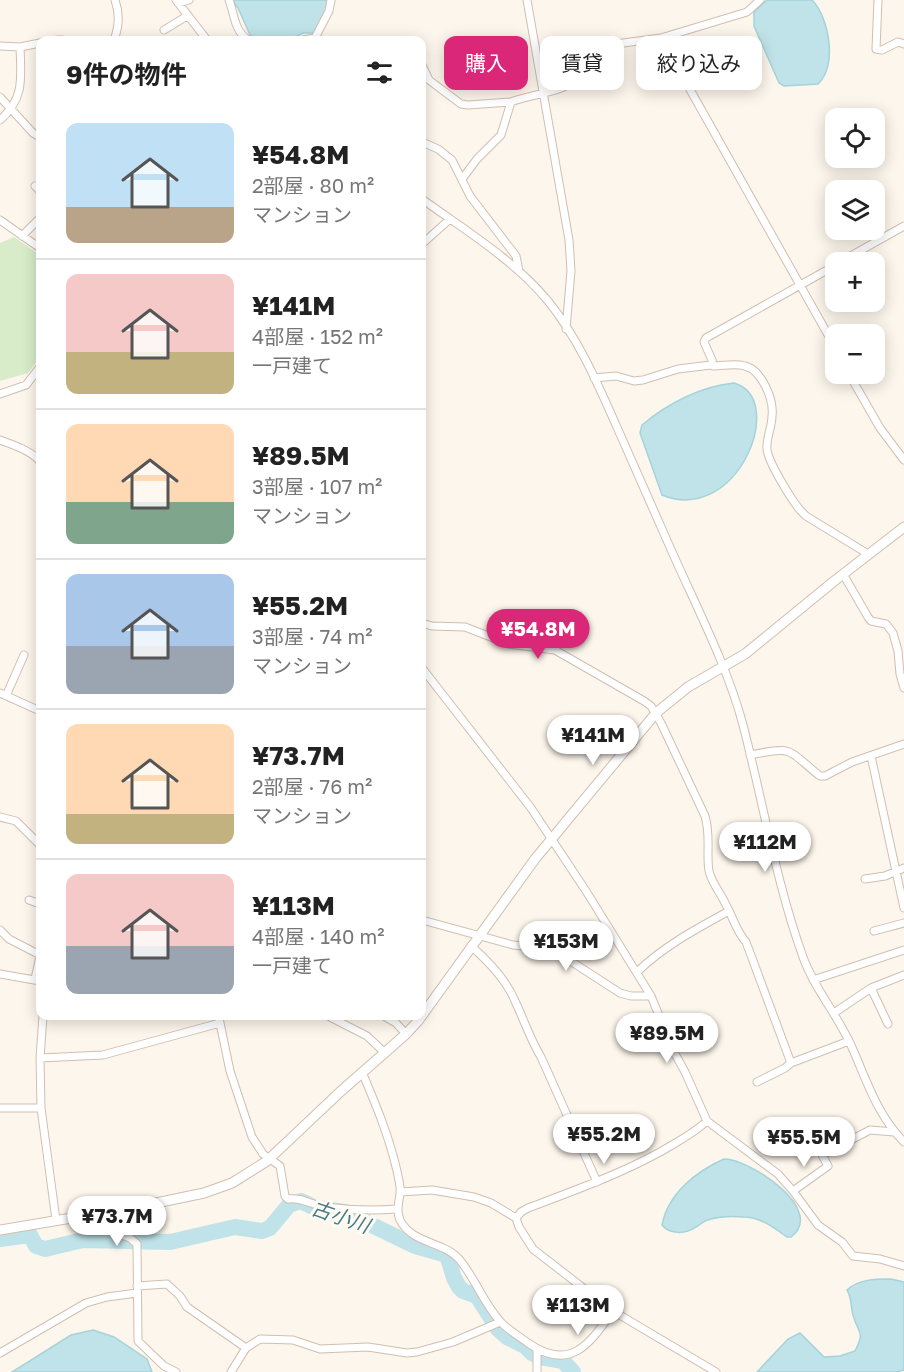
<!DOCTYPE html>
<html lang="ja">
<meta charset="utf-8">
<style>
:root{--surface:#fff;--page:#f2f2f2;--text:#222;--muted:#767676;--line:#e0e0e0;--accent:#db2777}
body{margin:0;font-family:"Golos Text","Noto Sans JP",sans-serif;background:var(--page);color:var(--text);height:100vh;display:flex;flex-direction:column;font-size:22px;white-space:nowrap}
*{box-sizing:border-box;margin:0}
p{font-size:20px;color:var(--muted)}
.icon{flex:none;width:33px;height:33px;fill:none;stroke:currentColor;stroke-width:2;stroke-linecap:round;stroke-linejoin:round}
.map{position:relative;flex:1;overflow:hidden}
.details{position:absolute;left:36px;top:36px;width:390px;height:984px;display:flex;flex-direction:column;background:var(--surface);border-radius:12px;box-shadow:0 3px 15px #0003}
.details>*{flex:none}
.guide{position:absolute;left:444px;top:36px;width:369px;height:54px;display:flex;gap:12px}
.tools{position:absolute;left:825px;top:108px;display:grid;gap:12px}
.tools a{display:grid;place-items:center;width:60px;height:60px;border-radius:12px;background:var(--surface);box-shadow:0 3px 15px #0003;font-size:30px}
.price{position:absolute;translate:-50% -51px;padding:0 14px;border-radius:21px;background:#fff;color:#222;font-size:20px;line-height:39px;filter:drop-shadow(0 2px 3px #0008)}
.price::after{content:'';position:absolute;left:50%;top:36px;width:18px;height:14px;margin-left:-9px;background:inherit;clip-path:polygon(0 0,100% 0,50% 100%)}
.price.selected{background:var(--accent);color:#fff}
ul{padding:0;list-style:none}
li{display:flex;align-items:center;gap:18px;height:150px;padding:0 30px}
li+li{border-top:2px solid var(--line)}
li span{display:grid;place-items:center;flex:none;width:168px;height:120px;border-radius:12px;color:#555}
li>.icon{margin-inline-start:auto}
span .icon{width:72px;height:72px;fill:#fffc;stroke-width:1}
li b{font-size:26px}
h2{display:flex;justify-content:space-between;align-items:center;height:72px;padding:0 30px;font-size:26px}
.pill{padding:0 21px;border-radius:12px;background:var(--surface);box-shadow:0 3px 15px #0003;font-size:21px;line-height:54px}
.pill.selected{background:var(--accent);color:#fff}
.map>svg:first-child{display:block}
.green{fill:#d8ecc9}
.water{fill:#bfe3e8;stroke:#a5d3da;stroke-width:1.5}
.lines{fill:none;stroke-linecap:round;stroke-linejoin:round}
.river{stroke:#bfe3e8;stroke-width:16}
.minor-casing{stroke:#d1beb0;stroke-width:9}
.tertiary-casing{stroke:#d1beb0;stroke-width:11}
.minor{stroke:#fff;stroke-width:7}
.tertiary{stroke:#fff;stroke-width:9}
.labels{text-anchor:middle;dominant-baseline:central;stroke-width:6;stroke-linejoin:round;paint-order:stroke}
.water-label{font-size:20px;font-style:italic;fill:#437c86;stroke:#fffaf3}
</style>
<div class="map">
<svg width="904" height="1372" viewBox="0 0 904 1372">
<rect width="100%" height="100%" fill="#fdf6ec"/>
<path class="green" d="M14,237L40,255V356L28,373L0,381V243Z"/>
<path class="water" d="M232,0H328V8L315,33H303L289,40H262L250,35L238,8Z
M767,0H812C829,17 838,66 818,84L784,86L779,83L754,26V12Z
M734,383C788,398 738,526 662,495L640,433L642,425C667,404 701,386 734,383Z
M724,1159C750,1159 827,1210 791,1237H787C774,1228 762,1218 745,1217C733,1216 719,1216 708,1220C703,1221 700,1225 696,1227C686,1234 670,1235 662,1225C668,1193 697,1171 724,1159Z
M891,1279L904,1282V1370L896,1372H757L788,1339L800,1333L824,1357L840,1356L855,1351C865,1332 859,1334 854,1318C850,1309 853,1300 847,1290C858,1279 876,1279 891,1279Z
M93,1330L114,1337L147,1359L152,1372H12L71,1335Z"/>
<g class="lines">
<path class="river" d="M0,1239L30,1235L36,1246L45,1249L83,1240L170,1242L235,1227L262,1231L270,1228L289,1205L301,1201L315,1208L345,1212L415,1246L447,1255L454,1278L459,1287L463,1291L477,1296L498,1329L507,1337L525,1346L532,1353L540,1357L563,1361L573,1372"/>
<g class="minor-casing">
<path id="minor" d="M176,0L207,40
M229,0C235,16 234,30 248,40
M527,0L569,240L571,271L566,329
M878,0L876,49L882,50L898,42L904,44
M178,3L189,0
M164,30L187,16
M315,38L329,11L331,0
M661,38L836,349
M57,40H62
M114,40C119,27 120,14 115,0
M303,40L315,38L317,40
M0,46L20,47L40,43
M422,65L429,80L461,104L468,105L511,102
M0,97L33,133L40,137
M0,120C25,98 21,78 20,47
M422,142L438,149L452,160L470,196L516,256L519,271
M462,179L477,159L501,135L511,102C532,94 567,92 582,75C590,66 593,55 601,46L661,38L747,12L760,0
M35,186L40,191
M422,199C466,231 513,259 548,301C578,338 597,382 616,425C635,468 654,511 673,554C697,608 728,668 743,725C763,802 776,882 803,957C814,988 836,1013 850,1043C866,1078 876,1114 904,1142
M0,220L40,248
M22,236L40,218
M422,244L450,219
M840,262L904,226
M836,265L706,338L704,342L712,360L713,366C724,366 734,363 745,366C762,370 774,400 772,416C772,427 766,438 767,449C768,462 791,499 800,510L806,516L868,554
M849,374L880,428L904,460
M594,378L616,376L634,381L643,380L678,369L711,365
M0,394L26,385L40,367
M0,440C14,445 29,450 40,461
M843,574L868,617L871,621L886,624L893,633L898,651L900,674L904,688
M422,623L432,626L465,627L509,644L555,650L644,701L651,706L661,723L705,816C711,836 706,853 709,871C712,884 721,893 726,905C733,917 736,931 746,942L791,1063
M422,668L531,808L586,891L651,996L674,1052L685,1072L707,1121L778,1174L793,1191L828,1166L822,1155L870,1130L894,1132
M0,693L40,711
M6,696L24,655
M750,755C795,746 786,749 820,776H825L852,762L904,744
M871,756L904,908
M0,817L16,821L40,845
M865,879L885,876L904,868
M29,900L40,904
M422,920L513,945L552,949L620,993L631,996H651
M0,930L9,939L40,955
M874,931L904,923
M471,946C487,960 507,981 515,1001C524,1020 530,1039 541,1057L597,1182
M637,972C664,946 696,929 729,911
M0,974L40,981
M35,979L40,956
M813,980L904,950
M871,988L888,1024
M834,1013L871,988L904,975
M43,1016L40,1058L41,1108L56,1220
M328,1016L367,1036L385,1053
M384,1016L396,1023L406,1034
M220,1023L230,1071L252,1137L263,1154L280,1166L285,1196L288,1199C302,1197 311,1205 325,1207C348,1210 373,1211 397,1209
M40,1058L103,1055L220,1023L219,1016
M362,1072C376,1105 389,1136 397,1171C398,1177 401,1186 400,1193C399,1203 396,1210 400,1220C412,1244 443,1241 459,1259C475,1278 483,1302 499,1320C506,1329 519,1336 528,1343C570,1372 589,1345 613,1311
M757,1082L785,1068L791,1063L849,1041
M0,1108H41
M793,1191L818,1225L842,1242L853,1256L880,1259L904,1266
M400,1192L432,1190L474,1197L491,1203L516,1218L519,1227L533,1249L613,1311L716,1372
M89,1214L110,1231L130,1238L137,1244L138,1341L164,1366L176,1372
M516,1218L521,1212L528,1208C573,1191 618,1175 660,1152C677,1142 693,1134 707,1121
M137,1286L167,1284L180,1296L187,1307L246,1348
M537,1349V1372
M0,1353L86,1303L107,1297L137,1293
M231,1372L246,1348L260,1339L293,1340L320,1349L368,1347L407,1353L417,1352L453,1342L500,1322"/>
</g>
<g class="tertiary-casing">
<path id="tertiary" d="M0,1230L137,1207L204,1193L232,1183L267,1161L340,1092L406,1034L418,1021L535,859L656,713L688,687L745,654L833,582L904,527"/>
</g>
<use href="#minor" class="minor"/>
<use href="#tertiary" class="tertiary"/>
</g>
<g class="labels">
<g class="water-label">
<text transform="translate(341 1216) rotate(19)">古小川</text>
</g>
</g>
</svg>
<div class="tools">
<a><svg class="icon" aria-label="locate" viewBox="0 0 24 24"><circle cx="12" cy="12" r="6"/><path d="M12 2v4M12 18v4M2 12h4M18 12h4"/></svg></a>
<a><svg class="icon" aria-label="layers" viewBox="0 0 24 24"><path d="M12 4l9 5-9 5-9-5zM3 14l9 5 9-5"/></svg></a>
<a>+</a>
<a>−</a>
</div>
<b class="price selected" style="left:538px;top:660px">¥54.8M</b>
<b class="price" style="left:593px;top:766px">¥141M</b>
<b class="price" style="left:765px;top:873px">¥112M</b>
<b class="price" style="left:566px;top:972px">¥153M</b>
<b class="price" style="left:667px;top:1064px">¥89.5M</b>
<b class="price" style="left:604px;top:1165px">¥55.2M</b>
<b class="price" style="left:804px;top:1168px">¥55.5M</b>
<b class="price" style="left:117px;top:1247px">¥73.7M</b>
<b class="price" style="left:578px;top:1336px">¥113M</b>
<div class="guide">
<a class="pill selected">購入</a>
<a class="pill">賃貸</a>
<a class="pill">絞り込み</a>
</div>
<section class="details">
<h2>9件の物件<svg class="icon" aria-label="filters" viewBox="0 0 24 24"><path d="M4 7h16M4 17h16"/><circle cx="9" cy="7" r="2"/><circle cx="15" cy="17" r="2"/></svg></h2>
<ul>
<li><span style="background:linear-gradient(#bfe0f5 70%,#b9a48a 0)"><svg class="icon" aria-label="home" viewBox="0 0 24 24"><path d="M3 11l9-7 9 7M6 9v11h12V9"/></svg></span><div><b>¥54.8M</b><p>2部屋 · 80 m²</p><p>マンション</p></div></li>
<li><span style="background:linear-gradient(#f6c9c9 65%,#c2b280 0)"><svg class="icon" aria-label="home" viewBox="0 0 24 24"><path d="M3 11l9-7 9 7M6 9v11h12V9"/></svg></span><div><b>¥141M</b><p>4部屋 · 152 m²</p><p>一戸建て</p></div></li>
<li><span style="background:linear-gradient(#ffd9b3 65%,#7fa58c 0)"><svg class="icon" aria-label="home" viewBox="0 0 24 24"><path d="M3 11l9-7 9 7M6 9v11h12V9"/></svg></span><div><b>¥89.5M</b><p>3部屋 · 107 m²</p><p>マンション</p></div></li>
<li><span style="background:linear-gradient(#a9c7e8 60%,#9aa5b1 0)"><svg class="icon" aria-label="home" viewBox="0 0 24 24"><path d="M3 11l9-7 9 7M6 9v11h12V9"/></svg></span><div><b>¥55.2M</b><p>3部屋 · 74 m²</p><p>マンション</p></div></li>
<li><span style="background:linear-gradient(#ffd9b3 75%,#c2b280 0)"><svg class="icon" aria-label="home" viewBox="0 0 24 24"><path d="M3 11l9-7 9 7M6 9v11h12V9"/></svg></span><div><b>¥73.7M</b><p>2部屋 · 76 m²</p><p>マンション</p></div></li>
<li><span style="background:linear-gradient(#f6c9c9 60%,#9aa5b1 0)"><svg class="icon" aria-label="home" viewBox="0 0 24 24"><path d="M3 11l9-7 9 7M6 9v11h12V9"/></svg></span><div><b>¥113M</b><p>4部屋 · 140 m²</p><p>一戸建て</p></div></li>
</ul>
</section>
</div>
